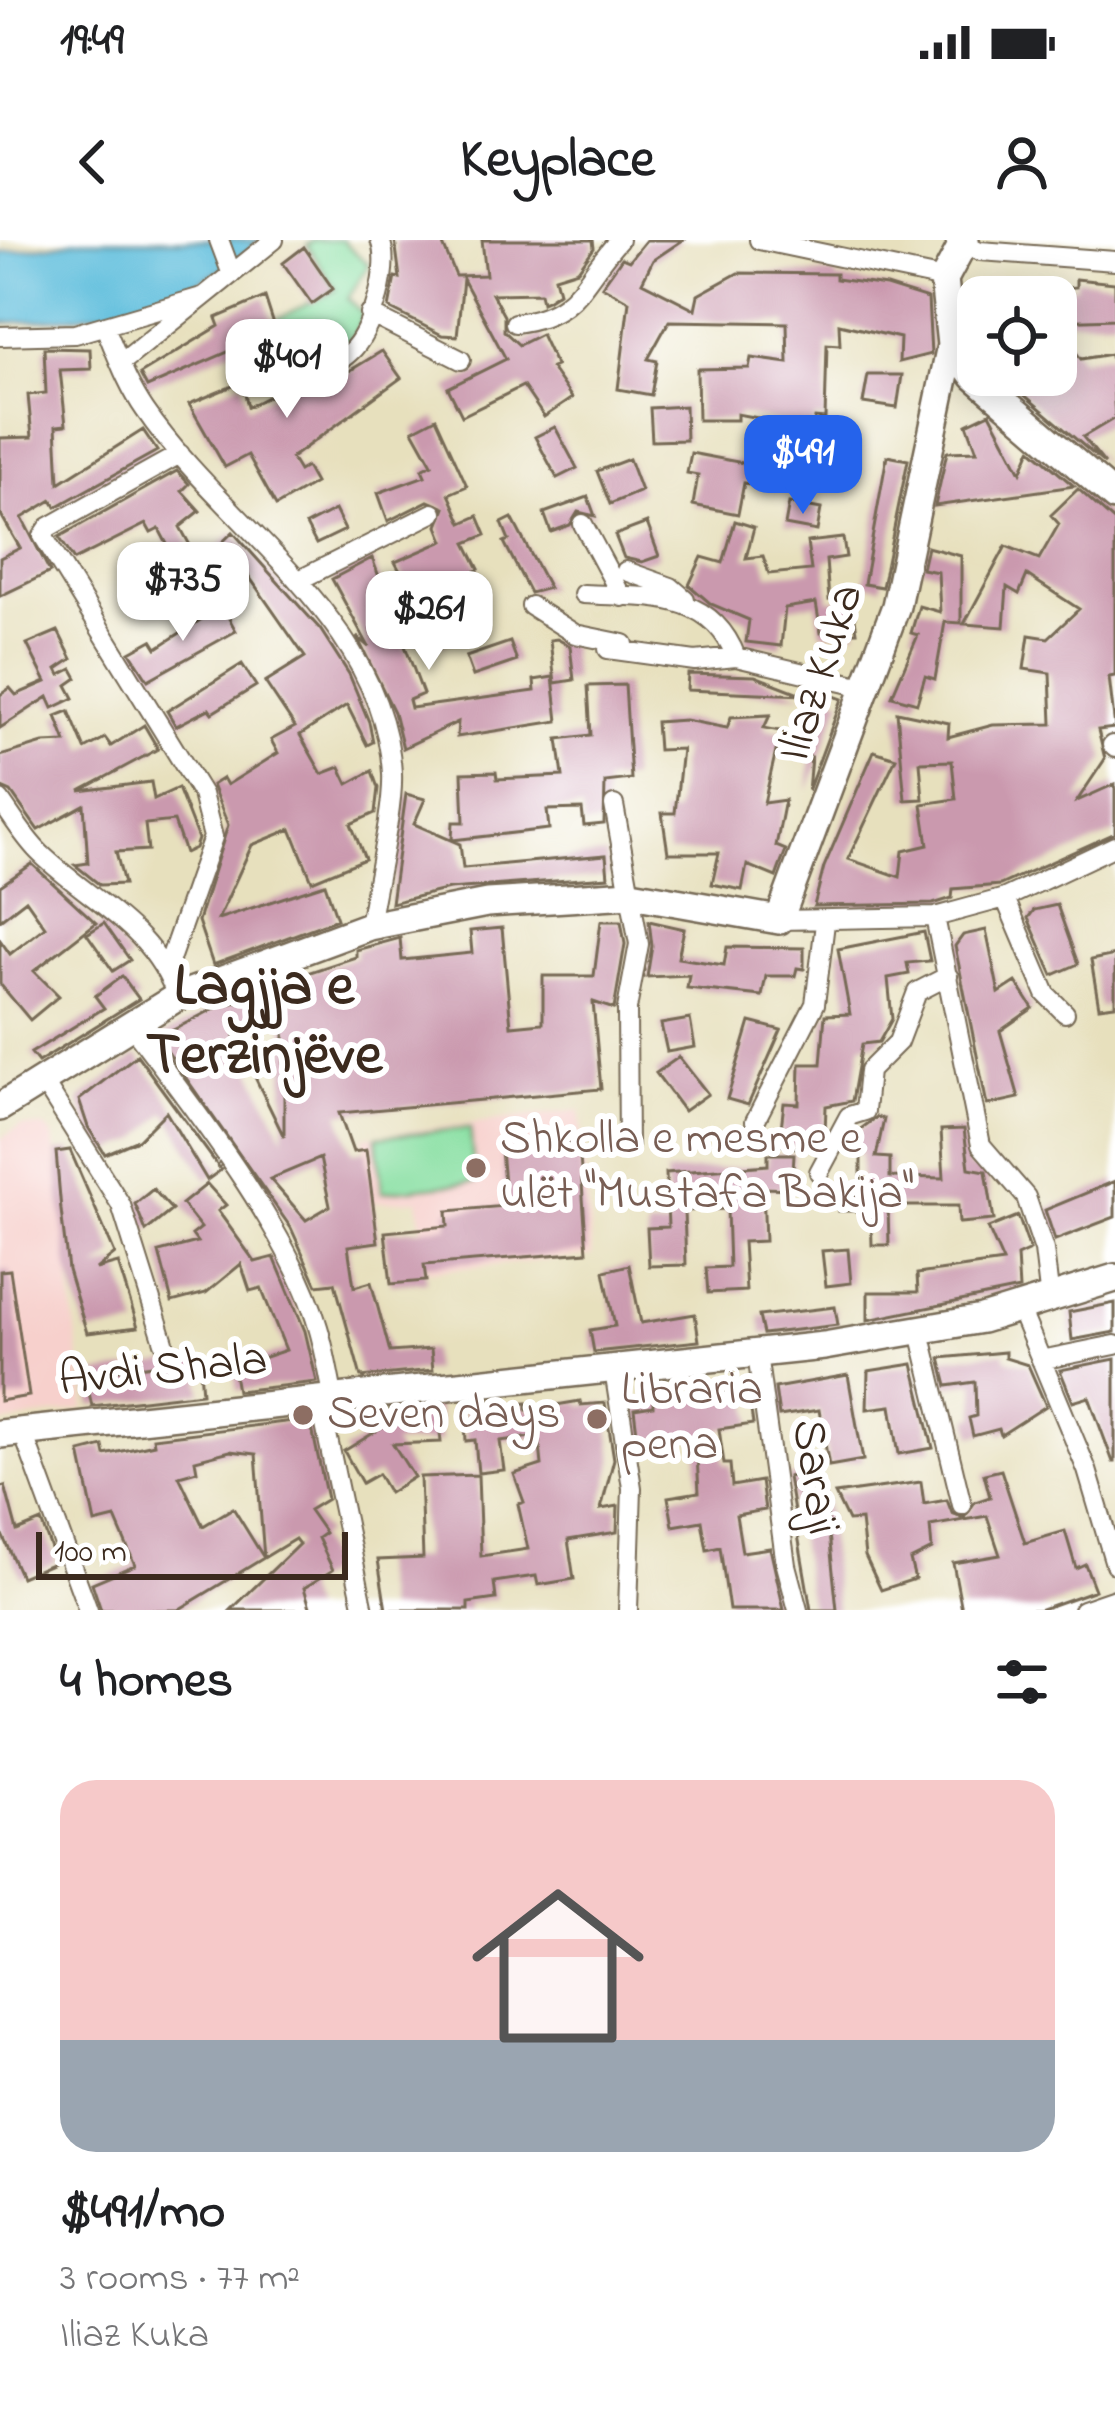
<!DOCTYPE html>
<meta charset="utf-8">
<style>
:root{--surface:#fff;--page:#f2f2f2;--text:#202124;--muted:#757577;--accent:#2563eb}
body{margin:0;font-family:"Indie Flower",sans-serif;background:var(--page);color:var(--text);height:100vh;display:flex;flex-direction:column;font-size:45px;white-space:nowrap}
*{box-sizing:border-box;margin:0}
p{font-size:39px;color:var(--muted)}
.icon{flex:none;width:66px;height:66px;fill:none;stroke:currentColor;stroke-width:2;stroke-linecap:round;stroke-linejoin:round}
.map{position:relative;height:1370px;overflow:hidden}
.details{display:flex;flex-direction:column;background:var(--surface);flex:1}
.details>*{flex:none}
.tools{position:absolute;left:957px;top:36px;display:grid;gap:24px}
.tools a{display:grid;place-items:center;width:120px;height:120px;border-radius:24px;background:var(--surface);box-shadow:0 6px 30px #0003;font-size:60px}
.scale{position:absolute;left:36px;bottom:30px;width:312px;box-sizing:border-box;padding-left:12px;border:6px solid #3b2a1e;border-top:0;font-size:33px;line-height:42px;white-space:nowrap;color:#3b2a1e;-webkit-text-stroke:9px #fff;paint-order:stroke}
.price{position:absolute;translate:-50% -102px;padding:0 27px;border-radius:24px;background:#fff;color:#222;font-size:39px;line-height:78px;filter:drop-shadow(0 3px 6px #0008)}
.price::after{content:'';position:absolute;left:50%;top:72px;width:36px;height:27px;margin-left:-18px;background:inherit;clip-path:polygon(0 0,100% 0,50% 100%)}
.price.on{background:var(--accent);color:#fff}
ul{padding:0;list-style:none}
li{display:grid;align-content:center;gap:24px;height:636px;padding:0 60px}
li span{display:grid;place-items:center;height:372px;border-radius:36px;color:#555}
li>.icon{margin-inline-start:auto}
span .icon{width:216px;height:216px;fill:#fffc;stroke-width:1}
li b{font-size:51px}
h2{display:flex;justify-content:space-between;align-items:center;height:144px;padding:0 60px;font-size:51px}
.status{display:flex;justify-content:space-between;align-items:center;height:84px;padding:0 60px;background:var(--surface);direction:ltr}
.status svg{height:33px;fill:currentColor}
header{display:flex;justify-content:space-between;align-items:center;height:156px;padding:0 60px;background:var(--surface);font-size:54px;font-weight:700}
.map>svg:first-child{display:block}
.built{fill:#f7d0cc}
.green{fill:#88dfa2;stroke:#628460;stroke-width:3}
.water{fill:#5dbddc;stroke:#4c747d;stroke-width:3}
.building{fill:#ca99ae;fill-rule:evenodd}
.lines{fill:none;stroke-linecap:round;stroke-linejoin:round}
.street-casing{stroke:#776a56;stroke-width:22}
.secondary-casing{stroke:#776a56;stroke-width:32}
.street{stroke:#fff;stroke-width:18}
.secondary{stroke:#fff;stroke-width:27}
.education-dot{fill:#8d6e63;stroke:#fff;stroke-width:4.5}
.labels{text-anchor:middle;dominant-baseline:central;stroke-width:12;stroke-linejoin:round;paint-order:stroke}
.street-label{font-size:48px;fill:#3b2a1e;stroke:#fff}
.education-label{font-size:48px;fill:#785e54;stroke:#fff;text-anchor:start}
.district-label{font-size:60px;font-weight:bold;fill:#3b2a1e;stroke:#fff}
</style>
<div class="status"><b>19:49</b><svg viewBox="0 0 49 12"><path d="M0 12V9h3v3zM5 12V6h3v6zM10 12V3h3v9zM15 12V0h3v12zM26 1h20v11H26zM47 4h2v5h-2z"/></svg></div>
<header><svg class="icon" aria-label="back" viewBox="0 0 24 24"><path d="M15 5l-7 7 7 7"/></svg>Keyplace<svg class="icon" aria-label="person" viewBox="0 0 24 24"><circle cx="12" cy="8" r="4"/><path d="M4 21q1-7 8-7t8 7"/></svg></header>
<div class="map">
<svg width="1115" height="1370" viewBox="0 0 1115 1370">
<rect width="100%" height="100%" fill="#fff"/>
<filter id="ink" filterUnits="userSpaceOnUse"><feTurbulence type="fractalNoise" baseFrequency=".00833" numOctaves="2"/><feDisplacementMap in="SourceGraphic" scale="24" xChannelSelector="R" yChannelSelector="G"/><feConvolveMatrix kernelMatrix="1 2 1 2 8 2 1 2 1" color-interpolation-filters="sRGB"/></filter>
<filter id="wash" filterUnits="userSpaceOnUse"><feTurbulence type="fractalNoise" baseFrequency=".004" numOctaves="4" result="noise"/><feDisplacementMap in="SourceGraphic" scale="48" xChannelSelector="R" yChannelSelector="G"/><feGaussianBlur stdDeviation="2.7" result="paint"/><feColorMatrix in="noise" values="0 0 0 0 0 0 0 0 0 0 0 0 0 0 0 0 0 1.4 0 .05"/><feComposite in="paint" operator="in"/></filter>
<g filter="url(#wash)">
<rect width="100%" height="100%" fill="#e7e0bd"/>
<path class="built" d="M580,870L592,1016L428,1031L418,960L374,962L363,897Z
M21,886L45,887L53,895L85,1169L0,1184V899Z"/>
<path class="green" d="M314,0H342L369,25L348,58L363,74C354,102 337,113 314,130L304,115L291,121L272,108L284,98L277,79L336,50L307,5Z
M470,888L475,942L382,952L377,897Z"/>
<path class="water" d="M81,0H260C193,65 89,79 0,83V13Z"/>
<g id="blocks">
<path class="building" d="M395,0H441L456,36L486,35L482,0H593L594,8L578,30L555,37L559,52L547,60L542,62L540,53L492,54L504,76V91L519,105L541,94L556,126L551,128L572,158L544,177L523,146L462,176L448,148L506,119L463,39L457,96L442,95L389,68L395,37L400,38Z
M646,0H683L653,20L642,42L695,69L698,55L738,33L836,34V39L886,46L928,59L931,114L899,122L900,98L839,84L840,105L827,104L825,179L815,178L807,210L845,219L841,240L809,233L805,255L744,243L738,274L693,265L698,235L687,233L691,213L780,230L790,184L737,174V180H698L697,129L749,128L751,118L788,123L787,83L669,81L648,119L657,121L651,155L618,149L629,61L602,46L622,18L629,21Z
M304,7L333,49L312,64L283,23Z
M1076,39L1115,43V79L1056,81V49L1076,47Z
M265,57L276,91L147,147L140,134L219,86L216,78Z
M1056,87L1081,119L1111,114L1115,178L1083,197L1105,224L1001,135H1056Z
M44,108L90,109L91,129L60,130L66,185L56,186L59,243L143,190L157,211L56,267L52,260L22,278L50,332L0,356V318L20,308L0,273V198L32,197L28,155L46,153Z
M382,111L401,138L291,218L299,231L306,227L315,243L276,266L248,215L225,227L189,164L242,142L248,167L287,147L281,138L300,126L306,145L318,150Z
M868,135H902L897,168L863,163Z
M685,166L686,200L652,201L650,168Z
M990,173L1021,232L1031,209L1074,246L935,266L947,212L977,211L967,184Z
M436,178L467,246L449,254L462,283L478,276L486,295L466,303L479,329L439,350L463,393L441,405L395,322L444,301L438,286L445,268L428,261L388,281L378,253L425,236L422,229L432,224L413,190Z
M555,187L577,228L557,238L535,197Z
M887,216L908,220L882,347L864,344Z
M629,219L641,251L610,264L597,231Z
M177,231L189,244L182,251L200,271L180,287L202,327L165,348L168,353L147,368L136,351L177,323L159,289L151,293L146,284L74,320L59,297Z
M1078,249L1115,282V436L1109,437L1115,488L1098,490L1105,519L1077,561L1115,544V593L1000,645L953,649L952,658L933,664L814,666L824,627L874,511L896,518L848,619L900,637L903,611L928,605L922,564L956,559L952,521L920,522L923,559L905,560L897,472L949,483L948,497L993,485L1052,484L1050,433L1024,429L1029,395L1048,398L1079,369L1027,335L1019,354L1007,347L1004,387L964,384L1006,306L1039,319L1059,284L1051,275Z
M588,257L595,276L578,272L570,285L551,292L544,273Z
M789,263L821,269L817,291L785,285Z
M335,270L345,290L316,304L306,285Z
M512,278L526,305L549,348L530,353L504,302L509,300L502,283Z
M735,281L754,287L746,318L763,316L769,334L811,330L807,302L843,298L846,317L826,320L829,360L852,358L857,392L821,393L816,363L785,368L781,406L746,402L749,380L711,364L689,345L702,317L723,323Z
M647,283L659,316L642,322L624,318L615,295Z
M233,292L320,389L349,434L369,482L373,502L367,505L347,465L300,495L322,534L340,527L348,544L372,531L378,548L375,573L351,584L365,619L312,641L291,589L252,605L218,679L325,644L337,679L213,725L198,681L228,585L212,545L223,538L227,545L278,513L271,500L295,487L265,442L305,417L241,325L226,340L205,319Z
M927,307L961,316V383L945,382L935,439L925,436L917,463L892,456L918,395L911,393L919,366L940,372L938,332L922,329Z
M372,318L423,454L409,460L411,468L535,451L534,440L553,437L558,481L457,497L458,482L403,508L394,472L357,397L369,407L332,339Z
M222,366L236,391L148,440L130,412L152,400L157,408Z
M58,391L72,419L57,429L60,435L72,429L77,438L67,445L74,458L53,468L48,457L0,488V455L10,448L16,455L46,442L27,404Z
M557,399L570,406L574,440L555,443L550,400Z
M510,402L517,421L473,436L466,417Z
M242,424L256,446L212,473L209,469L176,486L167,471Z
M688,434L755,436L804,455L687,450Z
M625,445L631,539L605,542L604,584L584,586L582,569L547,570L549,589L452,600L453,582H464L462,533L496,532L497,539L563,536L558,499L591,495L588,446Z
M817,450L842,459L808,551L811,517L776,511L764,563L785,560L776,606L786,610L776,637L747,625L742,650L712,644L719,613H668L662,573H675L682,509L658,510L656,482L685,480L727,488L731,477L770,475L764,488L800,495Z
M69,471L85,509L105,498L111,506L144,485L158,509L80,551L151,542L154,559L178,548L198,599L195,608L185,613L174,581L145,584L148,610L116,612L124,644L100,645L75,625L88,623L84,565L38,590L11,552L0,547V516L43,503L66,502L56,476Z
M406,554L425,559L414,584L460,604L463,628L606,615L608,637L449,649L391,663Z
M32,624L96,683L34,731L59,756L30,780L0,744V700L10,714L45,687L26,660L0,680V646Z
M1057,665L1078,724L1053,735L1028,678L1034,670Z
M601,681H621L625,704L614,769L593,762L601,849L339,873L353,912L366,910L378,1002L348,1006L354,1047L371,1042L390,1112L431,1109L433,1130L361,1137L335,1043L317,1045L291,988L158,798L219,766L273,754L282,780L235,796L284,897V764L308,756L301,735L356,717V710L400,698L402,720L472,713L470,691L502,688L511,786L543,783V736H594ZM320,918L330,966L306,980L270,939Z
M649,681L684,689L678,718L724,725L727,707L804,708V729L797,728L795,736H766L762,756L687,748L689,735L647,737L652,706Z
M104,683L130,720L113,731L87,694Z
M986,690L999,753L1016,742L1033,768L1000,791L1019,858L987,865L955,706L963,695Z
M924,692L930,721L907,723L909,734L888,738L892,779L879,802L862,804L852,861L826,866L825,893L815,911L779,905L784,863L799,864L800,824H821L825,775L850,774L838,709Z
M1115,715V765L1099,767L1091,720Z
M122,736L139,759L38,822L31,813L104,768L95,756Z
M690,779L695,807L667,812L661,784Z
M750,782L781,790L748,865L727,859Z
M137,815L221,930L207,940L166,872L138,900L105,914L88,887L79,860Z
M679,817L708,854L684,871L656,833Z
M877,877L884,879L876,917L890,918V937L944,938L941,890L964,889L969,928L986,931L994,980L959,983L958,966H888L889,1005H872L871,971H839L843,955L861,954V913L852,911L855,893Z
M579,903L587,1012L424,1025L426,1041L391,1044L385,992L448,986L447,971L506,966L501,910Z
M70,910L115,1014L96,1029L118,1023L138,1087L87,1093L68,1030L61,970L56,912Z
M768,914H794L792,949L763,948L765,1001L743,1002L746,1051L708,1053L706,1028L729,1027L727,969L684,971L686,1025L649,1026L647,988L668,987L666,933L768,925Z
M1115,941V977L1055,1000L1045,970Z
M207,944L226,965L218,971L255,1022L274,1017L305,1091L317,1142L237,1151L233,1128L286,1110L261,1048L250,1051L241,1024L206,1053L172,1062L159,1012L197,1002L192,995L201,988L182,964Z
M153,949L172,970L146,991L135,964Z
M1018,976L1030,1010L1017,1016L1019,1049L868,1080V1052H918L917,1034L1003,1022L988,988Z
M848,1009L851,1043L826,1046L822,1011Z
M629,1025L641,1083L695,1074L699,1101L594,1112L590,1090L615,1086L604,1031Z
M10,1030L29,1156L0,1161V1031Z
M1115,1063V1092L1072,1100L1069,1072Z
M835,1067L838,1085L763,1094L759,1076Z
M1005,1112V1118L1028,1125L1046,1166L1001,1195L999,1189L973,1196L969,1178L976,1176L975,1142L947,1146L940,1118Z
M199,1118L202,1153L92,1166L85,1135Z
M1115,1119V1222H1113L1089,1157L1073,1162L1060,1130Z
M913,1124L933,1208L899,1214L891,1166L867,1169L868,1131Z
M848,1135L863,1220L829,1226L819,1170L779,1176L775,1148Z
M748,1151L753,1184L719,1189L724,1224H730L732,1246L761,1241L765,1270L736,1275L742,1312L770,1308L784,1370H729L720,1307L707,1310L702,1281L673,1286L668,1257L699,1252L696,1199L638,1201L634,1169L653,1166V1160Z
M499,1159V1166L527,1163V1170L580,1161L581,1165L605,1163L614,1219L601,1269L618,1266L617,1292L568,1300L574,1339L538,1345L536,1336L494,1342L496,1359L468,1363V1370H386L378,1320L423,1318L420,1237L478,1235L481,1316L528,1309L518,1264L524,1262L514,1234L542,1225L539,1196L500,1201L504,1230L478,1233L475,1200L466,1201L464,1163Z
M437,1165L441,1202L393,1204L414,1237L389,1253L378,1234L362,1243L344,1211L393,1181L390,1170Z
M310,1179L327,1259L309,1270L325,1293L318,1298L333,1330L304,1348L311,1370H231L299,1304L295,1299L178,1370H101L92,1343L135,1325L115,1278L95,1283L80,1212L103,1206L105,1215L154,1204L153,1198ZM230,1211L256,1214L264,1318L233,1268L203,1286L179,1236L197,1231L195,1220Z
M1001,1230L1025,1303L1065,1291L1076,1328L1085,1324L1095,1350L1039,1370H962L953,1323L1000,1315L987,1276L930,1286L932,1309L910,1320L915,1339L881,1350L865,1316L861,1280L848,1281L835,1254L921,1242L924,1264L947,1260L952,1273L964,1278L975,1262L990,1257L984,1234Z
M797,1235L800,1258L825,1255L837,1370H811L788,1237Z
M5,1246L17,1291L41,1281L56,1322L21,1337L0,1290V1247Z"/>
</g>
</g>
<g filter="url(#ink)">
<use href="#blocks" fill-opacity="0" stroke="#776a56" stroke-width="3"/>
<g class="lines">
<g class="street-casing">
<path id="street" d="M219,0L231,32
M759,0L944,39
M955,0L980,11L1115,21
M370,74L461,120
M515,83C579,75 580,42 619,0
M105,87C117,115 127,144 145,170C224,286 383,378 392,533C394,570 375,645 369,686
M0,96L75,94L202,57
M121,123L274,0
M316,137C329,128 344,119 354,108C373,87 391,26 380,0
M583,284L622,357
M626,331L671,347L685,359
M301,339L433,273
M583,354C643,358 710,348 736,417L868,448
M531,366L575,394L624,404
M608,409L695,421L736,417
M1112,505L1115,508
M0,560C13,578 25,599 41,614C91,662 153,687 177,757
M614,565L639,704L627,769L628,909
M1005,658L1046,754L1065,773
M935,677L981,905L1026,957L1044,1010L1050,1060
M779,680L935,677L1005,658L1115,606
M167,728L213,597L202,554L43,296L49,287L180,214
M131,785C192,866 290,990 318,1087C325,1110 329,1136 334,1160
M43,841L121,965L164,1102
M755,881L815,764L825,683
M819,932L849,876L865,871L869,831L898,802L917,752L948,736
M1020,1069L1087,1230L1115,1324
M920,1092L962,1265
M757,1114L786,1325L798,1370
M1041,1120L1115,1105
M614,1130L632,1248L628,1370
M320,1161L364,1370
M22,1190L88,1370
M1083,1370L1115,1359"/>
</g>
<g class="secondary-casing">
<path id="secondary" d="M951,105L974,136L1115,257
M0,867L177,757L369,686L487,663L631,654L779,680L896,366L951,105L944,39L965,0
M0,1194L824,1106L982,1079L1115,1038"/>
</g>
<use href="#street" class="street"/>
<use href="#secondary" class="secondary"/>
</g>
</g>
<g class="education-dot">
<circle cx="476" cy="928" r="12"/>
<circle cx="303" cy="1175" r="12"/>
<circle cx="597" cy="1179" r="12"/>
</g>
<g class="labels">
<g class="street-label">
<text transform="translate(822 433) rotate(-72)">Iliaz Kuka</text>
<text transform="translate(163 1131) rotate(-6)">Avdi Shala</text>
<text transform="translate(814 1237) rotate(82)">Saraji</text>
</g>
<g class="education-label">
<text x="500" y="900">Shkolla e mesme e<tspan x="500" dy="55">ulët "Mustafa Bakija"</tspan></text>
<text x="621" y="1151">Libraria<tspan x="621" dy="55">pena</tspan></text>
<text x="327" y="1175">Seven days</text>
</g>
<g class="district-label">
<text x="264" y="748">Lagjja e<tspan x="264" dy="69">Terzinjëve</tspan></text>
</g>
</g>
</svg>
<div class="tools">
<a><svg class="icon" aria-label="locate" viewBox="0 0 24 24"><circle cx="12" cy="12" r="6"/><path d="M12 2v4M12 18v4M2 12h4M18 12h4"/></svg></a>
</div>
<div class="scale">100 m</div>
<b class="price" style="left:287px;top:181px">$401</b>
<b class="price on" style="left:803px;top:277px">$491</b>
<b class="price" style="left:183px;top:404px">$735</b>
<b class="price" style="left:429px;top:433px">$261</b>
</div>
<section class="details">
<h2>4 homes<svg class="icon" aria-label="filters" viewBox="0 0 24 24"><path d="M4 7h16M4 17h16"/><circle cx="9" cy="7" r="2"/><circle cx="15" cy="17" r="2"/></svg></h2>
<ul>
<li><span style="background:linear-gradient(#f6c9c9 70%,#9aa5b1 0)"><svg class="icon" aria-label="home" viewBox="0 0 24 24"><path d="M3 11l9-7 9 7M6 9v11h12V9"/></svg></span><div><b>$491/mo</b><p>3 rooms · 77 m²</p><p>Iliaz Kuka</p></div></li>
</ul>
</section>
